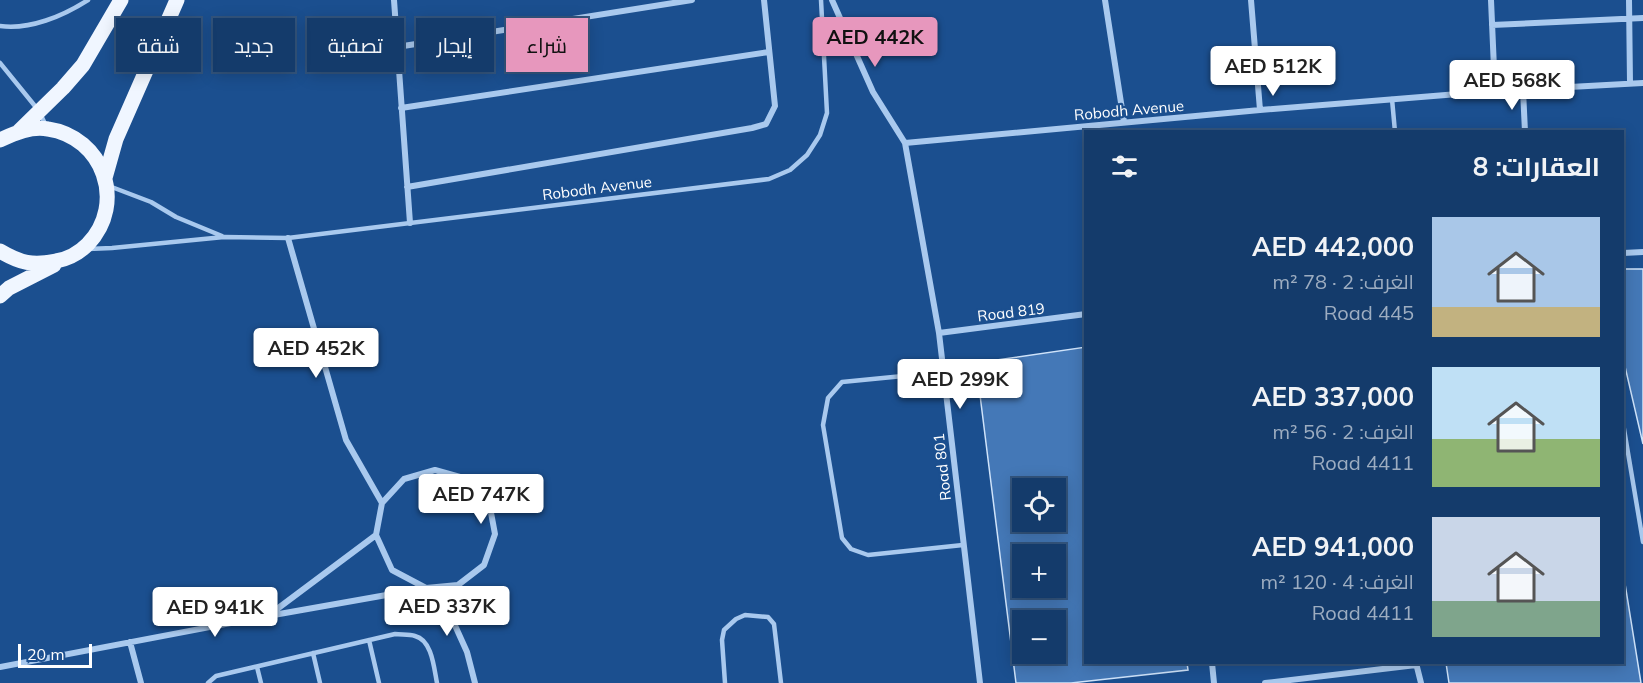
<!DOCTYPE html>
<html lang="ar">
<meta charset="utf-8">
<style>
:root{--surface:#143b6b;--page:#1d4271;--text:#f1f3f6;--muted:#9dadc1;--line:#33557e;--accent:#e797bd}
body{margin:0;font-family:Mulish,Cairo,sans-serif;background:var(--page);color:var(--text);direction:rtl;height:100vh;display:flex;flex-direction:column;font-size:22px;white-space:nowrap}
*{box-sizing:border-box;margin:0}
p{font-size:20px;color:var(--muted)}
.icon{flex:none;width:33px;height:33px;fill:none;stroke:currentColor;stroke-width:2;stroke-linecap:round;stroke-linejoin:round}
.map{position:relative;flex:1;overflow:hidden;direction:ltr}
.sheet{position:absolute;left:1084px;top:130px;width:540px;height:534px;display:flex;flex-direction:column;background:var(--surface);border-radius:0px;box-shadow:0 3px 15px #0003,0 0 0 2px var(--line);direction:rtl}
.sheet>*{flex:none}
.guide{position:absolute;left:18px;top:18px;width:570px;height:54px;direction:rtl;display:flex;gap:12px}
.controls{position:absolute;left:1012px;top:478px;display:grid;gap:12px}
.controls a{display:grid;place-items:center;width:54px;height:54px;border-radius:0px;background:var(--surface);box-shadow:0 3px 15px #0003,0 0 0 2px var(--line);font-size:30px}
.scale{position:absolute;left:18px;bottom:15px;width:74px;box-sizing:border-box;padding-left:6px;border:3px solid #fff;border-top:0;font-size:16px;line-height:21px;white-space:nowrap;color:#fff;-webkit-text-stroke:4px #1b4f8f;paint-order:stroke}
.price{position:absolute;translate:-50% -51px;padding:0 14px;border-radius:6px;background:#fff;color:#222;font-size:20px;line-height:39px;filter:drop-shadow(0 2px 3px #0008)}
.price::after{content:'';position:absolute;left:50%;top:36px;width:18px;height:14px;margin-left:-9px;background:inherit;clip-path:polygon(0 0,100% 0,50% 100%)}
.price.active{background:var(--accent);color:#111}
ul{padding:0;list-style:none}
li{display:flex;align-items:center;gap:18px;height:150px;padding:0 24px}
li span{display:grid;place-items:center;flex:none;width:168px;height:120px;border-radius:0px;color:#555}
li>.icon{margin-inline-start:auto}
span .icon{width:72px;height:72px;fill:#fffc;stroke-width:1}
li b{font-size:26px}
h2{display:flex;justify-content:space-between;align-items:center;height:72px;padding:0 24px;font-size:26px}
.pill{padding:0 21px;border-radius:0px;background:var(--surface);box-shadow:0 3px 15px #0003,0 0 0 2px var(--line);font-size:21px;line-height:54px}
.pill.active{background:var(--accent);color:#111}
.map>svg:first-child{display:block}
.building{fill:#4478b7;stroke:#cfe3fa;stroke-width:1.5;fill-rule:evenodd}
.lines{fill:none;stroke-linecap:round;stroke-linejoin:round}
.service{stroke:#a9c9ee;stroke-width:4.5}
.minor{stroke:#a9c9ee;stroke-width:6}
.primary{stroke:#f0f6ff;stroke-width:15}
.labels{text-anchor:middle;dominant-baseline:central;stroke-width:4.5;stroke-linejoin:round;paint-order:stroke}
.street-label{font-size:15px;fill:#fff;stroke:#1b4f8f}
</style>
<div class="map">
<svg width="1643" height="683" viewBox="0 0 1643 683">
<rect width="100%" height="100%" fill="#1b4f8f"/>
<path class="building" d="M1623,269H1643V444L1623,358Z
M1086,347V663H1187L1188,670L1071,683H1016L976,363ZM1023,489H1056V522H1023ZM1023,555H1056V588H1023ZM1023,621H1056V654H1023Z
M1623,571L1641,683H1449L1446,663H1623Z"/>
<g class="lines">
<path class="service" d="M0,26C30,30 63,16 88,0
M0,63L39,111L46,126
M1392,99L1395,132
M109,186L151,202L176,217L222,236
M88,249L112,248L224,237L288,238L769,179L790,170L807,155L820,135L827,113L821,0
M944,372L842,382L828,398L823,425L842,538L851,549L868,555L963,545
M1623,423L1643,542
M369,640L379,683
M313,653L320,683
M257,667L261,683
M208,683L216,676L395,634C401,635 409,634 415,636C432,640 434,668 437,683
M725,683L722,640L724,630L736,619L745,615L768,617L774,624L781,683"/>
<path class="minor" d="M394,0L410,223
M832,0L873,92L905,143L939,333L980,683
M1105,0L1124,122
M1251,0L1260,110
M1491,0L1495,91
M1629,0L1630,83
M1492,25L1643,18
M397,47L692,0
M1523,90L1525,132
M401,108L769,52
M905,143L1260,110L1495,91L1643,83
M407,187L752,128L766,124L775,106L764,0
M288,238L346,440L382,503
M1623,253L1643,252
M939,333L1086,314
M269,615L376,535L382,503L404,479L435,470L467,479L489,502L495,534L484,565L458,585L426,588L392,570L376,535
M130,642L141,683
M1212,663L1214,683
M1416,663L1421,683
M0,667L268,616L426,588L448,610L467,652L475,683
M1265,683L1416,665"/>
<path class="primary" d="M19,131L63,88L83,65L121,0
M0,140C15,133 31,126 48,129C103,137 127,203 88,244C80,252 68,259 56,261C33,266 20,263 0,251
M105,178L116,139L177,0
M0,296L9,288L54,265"/>
</g>
<g class="labels">
<g class="street-label">
<text transform="translate(1129 110) rotate(-5)">Robodh Avenue</text>
<text transform="translate(597 188) rotate(-7)">Robodh Avenue</text>
<text transform="translate(1011 312) rotate(-7)">Road 819</text>
<text transform="translate(942 467) rotate(-96)">Road 801</text>
</g>
</g>
</svg>
<div class="controls">
<a><svg class="icon" aria-label="locate" viewBox="0 0 24 24"><circle cx="12" cy="12" r="6"/><path d="M12 2v4M12 18v4M2 12h4M18 12h4"/></svg></a>
<a>+</a>
<a>−</a>
</div>
<div class="scale">20 m</div>
<b class="price active" style="left:875px;top:68px">AED 442K</b>
<b class="price" style="left:1273px;top:97px">AED 512K</b>
<b class="price" style="left:1512px;top:111px">AED 568K</b>
<b class="price" style="left:316px;top:379px">AED 452K</b>
<b class="price" style="left:960px;top:410px">AED 299K</b>
<b class="price" style="left:481px;top:525px">AED 747K</b>
<b class="price" style="left:447px;top:637px">AED 337K</b>
<b class="price" style="left:215px;top:638px">AED 941K</b>
<div class="guide">
<a class="pill active">شراء</a>
<a class="pill">إيجار</a>
<a class="pill">تصفية</a>
<a class="pill">جديد</a>
<a class="pill">شقة</a>
</div>
<section class="sheet">
<h2>العقارات: 8<svg class="icon" aria-label="filters" viewBox="0 0 24 24"><path d="M4 7h16M4 17h16"/><circle cx="9" cy="7" r="2"/><circle cx="15" cy="17" r="2"/></svg></h2>
<ul>
<li><span style="background:linear-gradient(#a9c7e8 75%,#c2b280 0)"><svg class="icon" aria-label="home" viewBox="0 0 24 24"><path d="M3 11l9-7 9 7M6 9v11h12V9"/></svg></span><div><b>AED 442,000</b><p>الغرف: 2 · 78 m²</p><p>Road 445</p></div></li>
<li><span style="background:linear-gradient(#bfe0f5 60%,#8fb573 0)"><svg class="icon" aria-label="home" viewBox="0 0 24 24"><path d="M3 11l9-7 9 7M6 9v11h12V9"/></svg></span><div><b>AED 337,000</b><p>الغرف: 2 · 56 m²</p><p>Road 4411</p></div></li>
<li><span style="background:linear-gradient(#c9d6e8 70%,#7fa58c 0)"><svg class="icon" aria-label="home" viewBox="0 0 24 24"><path d="M3 11l9-7 9 7M6 9v11h12V9"/></svg></span><div><b>AED 941,000</b><p>الغرف: 4 · 120 m²</p><p>Road 4411</p></div></li>
</ul>
</section>
</div>
